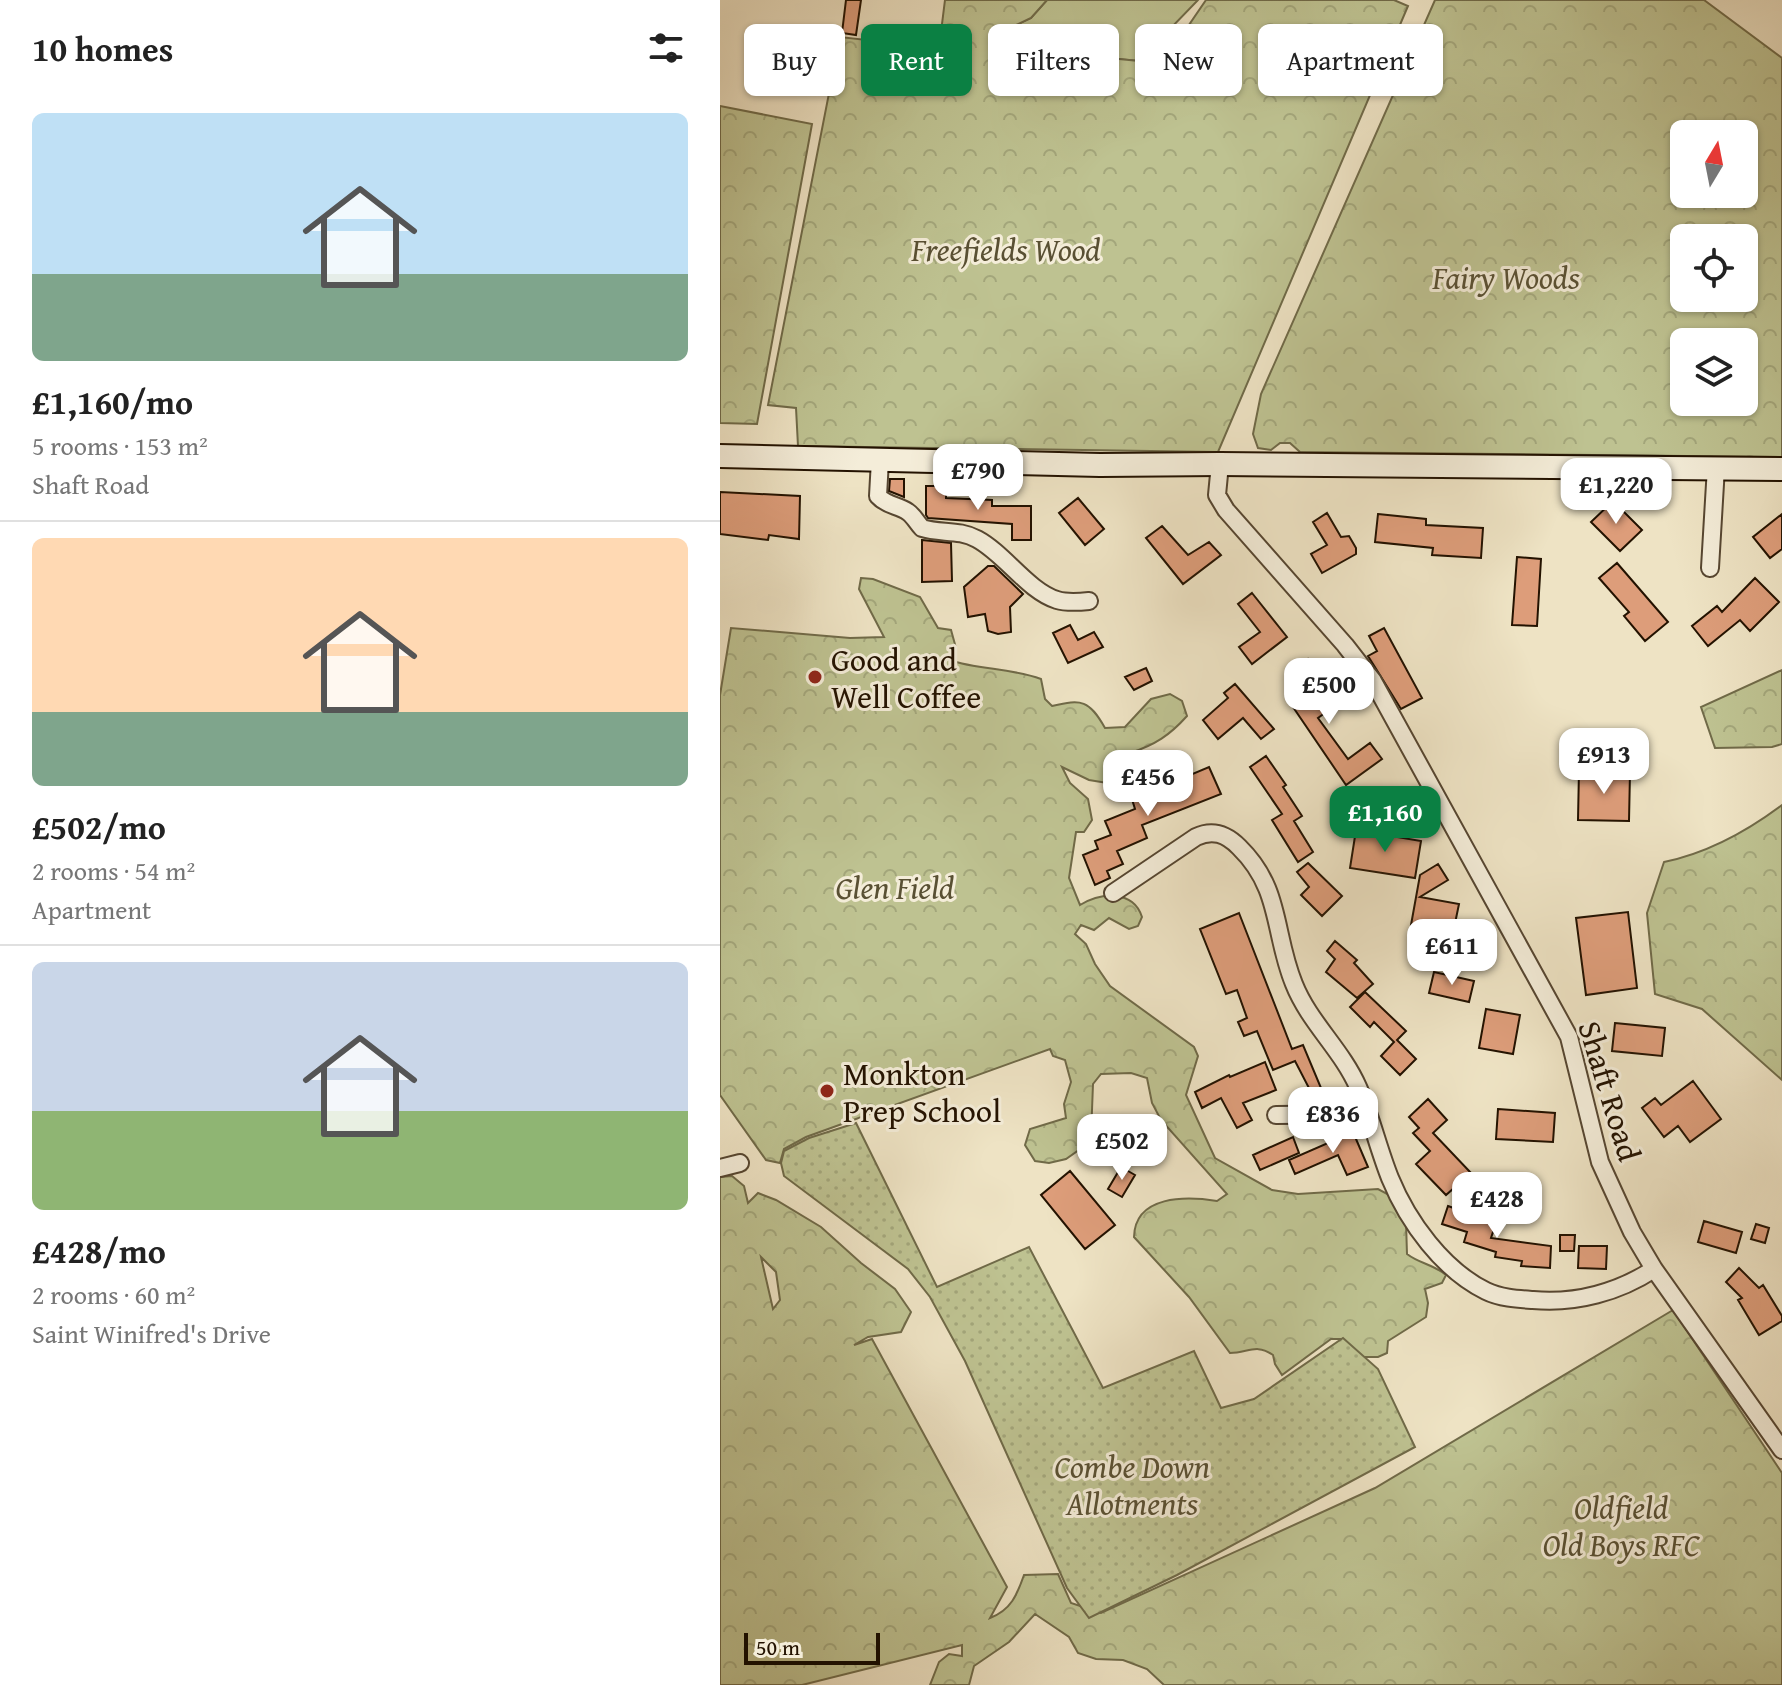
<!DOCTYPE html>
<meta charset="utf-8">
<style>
:root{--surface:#fff;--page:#f2f2f2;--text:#222;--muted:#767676;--line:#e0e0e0;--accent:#0b8043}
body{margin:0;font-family:"Gentium Book Plus",serif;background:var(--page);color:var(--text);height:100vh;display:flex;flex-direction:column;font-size:30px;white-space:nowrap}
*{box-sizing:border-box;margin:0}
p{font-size:26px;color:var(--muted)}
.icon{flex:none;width:44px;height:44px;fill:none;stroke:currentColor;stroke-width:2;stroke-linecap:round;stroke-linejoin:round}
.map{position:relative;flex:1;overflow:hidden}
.panel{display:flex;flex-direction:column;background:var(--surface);width:720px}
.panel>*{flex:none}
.guide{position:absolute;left:24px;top:24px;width:760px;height:72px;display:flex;gap:16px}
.needle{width:52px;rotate:10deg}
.controls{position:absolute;left:950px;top:120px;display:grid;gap:16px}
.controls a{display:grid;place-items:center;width:88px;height:88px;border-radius:12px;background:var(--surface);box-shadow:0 2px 6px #0004;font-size:40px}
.scale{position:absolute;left:24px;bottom:20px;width:136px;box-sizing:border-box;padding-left:8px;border:4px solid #231200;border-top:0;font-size:22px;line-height:28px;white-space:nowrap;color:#231200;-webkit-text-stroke:6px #f4edd9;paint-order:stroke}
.price{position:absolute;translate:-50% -68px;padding:0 18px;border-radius:16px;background:#fff;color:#222;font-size:26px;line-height:52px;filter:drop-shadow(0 2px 4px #0008)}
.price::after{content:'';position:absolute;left:50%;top:48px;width:24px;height:18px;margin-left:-12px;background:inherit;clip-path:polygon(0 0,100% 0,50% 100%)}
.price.current{background:var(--accent);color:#fff}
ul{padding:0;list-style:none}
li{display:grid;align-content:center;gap:16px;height:424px;padding:0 32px}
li+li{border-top:2px solid var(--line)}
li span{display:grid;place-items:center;height:248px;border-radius:12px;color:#555}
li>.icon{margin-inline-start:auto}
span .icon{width:144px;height:144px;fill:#fffc;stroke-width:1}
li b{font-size:34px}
h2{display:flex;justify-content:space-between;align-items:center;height:96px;padding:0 32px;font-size:34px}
.tag{padding:0 28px;border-radius:12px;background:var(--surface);box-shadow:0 2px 6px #0004;font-size:28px;line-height:72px}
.tag.current{background:var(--accent);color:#fff}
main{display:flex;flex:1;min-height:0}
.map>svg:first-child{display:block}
.grass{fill:#bec291;stroke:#706a48;stroke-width:2}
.forest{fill:url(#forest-crowns);stroke:#706a48;stroke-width:2;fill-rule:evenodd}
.garden{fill:url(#garden-dots);stroke:#706a48;stroke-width:2}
.building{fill:#dd9d7a;stroke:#231200;stroke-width:2}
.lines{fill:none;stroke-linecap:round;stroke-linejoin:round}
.street-casing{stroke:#564631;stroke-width:20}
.secondary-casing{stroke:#231200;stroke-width:26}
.street{stroke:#f4edd9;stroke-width:16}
.secondary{stroke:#f4edd9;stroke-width:22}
.poi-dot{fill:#8f2418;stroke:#f4edd9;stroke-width:3}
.labels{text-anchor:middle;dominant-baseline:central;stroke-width:6;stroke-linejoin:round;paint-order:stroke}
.park-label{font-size:32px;font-style:italic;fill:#595033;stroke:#f4edd9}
.poi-label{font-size:32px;fill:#231200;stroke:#f4edd9;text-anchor:start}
.street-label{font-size:32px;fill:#231200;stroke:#f4edd9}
</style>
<main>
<section class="panel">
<h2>10 homes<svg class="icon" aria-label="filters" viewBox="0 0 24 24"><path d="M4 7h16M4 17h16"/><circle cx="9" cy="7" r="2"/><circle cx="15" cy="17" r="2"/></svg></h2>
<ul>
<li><span style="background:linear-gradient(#bfe0f5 65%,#7fa58c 0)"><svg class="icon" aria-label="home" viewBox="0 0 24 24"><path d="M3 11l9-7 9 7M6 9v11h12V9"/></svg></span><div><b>£1,160/mo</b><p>5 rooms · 153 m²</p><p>Shaft Road</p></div></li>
<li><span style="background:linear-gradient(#ffd9b3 70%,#7fa58c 0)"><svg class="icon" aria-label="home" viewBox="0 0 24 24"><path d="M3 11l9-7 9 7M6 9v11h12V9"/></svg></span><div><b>£502/mo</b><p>2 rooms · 54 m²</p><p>Apartment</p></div></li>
<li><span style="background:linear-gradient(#c9d6e8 60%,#8fb573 0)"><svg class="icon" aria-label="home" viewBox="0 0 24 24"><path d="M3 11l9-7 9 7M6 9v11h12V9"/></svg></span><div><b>£428/mo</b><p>2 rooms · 60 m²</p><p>Saint Winifred's Drive</p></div></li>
</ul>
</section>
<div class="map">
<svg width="1062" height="1685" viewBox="0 0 1062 1685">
<defs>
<pattern id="forest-crowns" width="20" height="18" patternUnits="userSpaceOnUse" patternTransform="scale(2)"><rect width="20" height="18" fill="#bec291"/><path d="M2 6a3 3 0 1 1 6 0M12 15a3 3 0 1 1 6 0" fill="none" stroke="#a3a67b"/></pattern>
<pattern id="garden-dots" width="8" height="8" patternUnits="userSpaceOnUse" patternTransform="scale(2)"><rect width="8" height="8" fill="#bec291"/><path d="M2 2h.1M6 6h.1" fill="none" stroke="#a3a67b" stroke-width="1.8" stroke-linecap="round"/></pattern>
</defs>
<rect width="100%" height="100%" fill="#eee3c4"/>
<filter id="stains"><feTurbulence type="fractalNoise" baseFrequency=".0025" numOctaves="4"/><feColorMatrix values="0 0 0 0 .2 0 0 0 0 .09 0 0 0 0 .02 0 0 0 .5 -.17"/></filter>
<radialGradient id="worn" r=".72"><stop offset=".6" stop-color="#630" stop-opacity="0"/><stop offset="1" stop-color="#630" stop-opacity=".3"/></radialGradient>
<path class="grass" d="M327,0H478L419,61L298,49L272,36L311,18Z"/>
<path class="forest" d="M225,0H327L311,18L273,36L298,49L419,61L447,57L486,0H674L688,6L498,452L78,446L76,408L48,405L120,37L219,48Z
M715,0H984L1062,58V457L580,452L570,443H560L551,450L538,448L533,434L541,394ZM964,134H1024V194H964ZM964,238H1024V298H964ZM964,342H1024V402H964Z
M0,106L92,124L37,424L0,423Z
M141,578L153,579L200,597L218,628L231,630L236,648L229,660C259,670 292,668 321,679L325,699L332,706C362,699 369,700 385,728L405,727L431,699L450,694L462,701L467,716C450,735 435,745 410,753L402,769L387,783L369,780L342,767L350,783L368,799L372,820L364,832H356L349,878L360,905C380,893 413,889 422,917L418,926L409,929L389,918L374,930L361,925L355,934L366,944L375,964L390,986L474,1047L478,1056L466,1095L495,1158L552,1190L578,1194L658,1189L673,1197L686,1222L687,1254C700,1264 713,1264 726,1275L722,1283L705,1289L708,1303L706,1317L668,1341L667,1353L658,1357H642L622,1339H611L562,1375L555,1364L553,1355C536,1343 528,1353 510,1353L469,1297L414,1237C415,1195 466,1196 497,1201L507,1194L441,1120L432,1103L427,1078L411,1073L381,1074L373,1084L371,1136L363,1147L346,1159L329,1163L315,1161L305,1145L310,1129L346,1118L344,1104L351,1082L345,1060L333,1056L330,1049L86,1137L64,1149L60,1163L46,1160L0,1095V695L11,628L130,638L164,637L139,589Z
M1062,670V744L1052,747L995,748L981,707Z
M1062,805V1080L982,1009L935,994L927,913L944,862C988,853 1026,832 1062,805Z
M12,1176L24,1186L28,1203L38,1193L56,1200L101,1227L141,1263L175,1289L191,1312L181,1332L148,1337L134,1345L152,1339L287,1587L270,1618C291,1610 297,1595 304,1575L338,1574L351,1603L381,1613L655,1488L953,1310L1062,1473V1685H444L427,1669L403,1660L376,1659L358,1653L349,1637L315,1614L289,1642L254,1666L249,1685H210L219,1662L229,1654L242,1656V1645L82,1685H0V1177ZM41,1257L56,1272L60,1300L53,1309Z"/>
<path class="garden" d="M136,1123L217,1287L309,1247L383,1388L474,1351L501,1408L534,1399L623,1338L658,1369L695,1447L457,1575L369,1618L347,1588L245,1361L210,1297L188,1269L64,1176L61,1163L64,1151L89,1138Z"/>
<path class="building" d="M126,0H141L136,35L122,33Z
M170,479H184V497L169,491Z
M206,486H226V498L272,500V506H311V540H292V524L208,518L206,515Z
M0,492L80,496L79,539L49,535L48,540L0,534Z
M358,498L384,529L365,545L339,513Z
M893,501L922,530L900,551L871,522Z
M607,513L621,537L629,536L636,548V554L602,573L591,554L607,545L593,522Z
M658,514L706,519V525L763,528L761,558L712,555L713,548L655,542Z
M1062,514V549L1050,558L1033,537Z
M442,526L468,555L489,542L501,555L463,584L426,538Z
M202,540L231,543L232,581L202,582Z
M797,557L821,559L817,626L792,625Z
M897,563L948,622L925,641L904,616L909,612L879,578Z
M268,566H274L303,594L290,607L291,632L278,634L268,631L265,614L248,617L244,587Z
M1035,578L1059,602L1030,631L1020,620L988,646L972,626L997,606L1002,612Z
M532,593L567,637L532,664L519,647L540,632L518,604Z
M350,625L358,640L374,632L383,647L348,663L333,633Z
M664,628L702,698L681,709L648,656L657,651L649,636Z
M588,659L620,702L598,718L628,759L650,743L662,759L626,785L573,707L591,694L573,670Z
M426,668L432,681L414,690L405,677Z
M515,684L554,729L541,739L523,718L498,739L483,720L508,698L504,693Z
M546,756L566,785L563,787L582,816L574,821L593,852L578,862L552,820L562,814L530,767Z
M489,767L501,794L422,825L427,838L397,851L403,864L387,871L390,878L375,885L363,855L378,849L375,841L391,835L385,821L415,809L411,796L455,778L456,781Z
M859,770L910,772L909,821L858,820Z
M636,830L701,841L695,878L630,868Z
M588,863L622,896L602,916L581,895L589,887L577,872Z
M718,864L728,880L700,897L739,904L733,933L691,925L700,875Z
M908,912L917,988L866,995L856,918Z
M519,913L572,1049L583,1045L601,1088L591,1092L575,1061L553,1070L537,1031L524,1036L518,1022L527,1018L517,990L506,994L480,929Z
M615,941L637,960L634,963L653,984L637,998L606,972L615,959L607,951Z
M714,972L754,981L749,1002L709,993Z
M645,992L686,1031L677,1040L696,1059L680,1075L661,1056L674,1042L654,1022L650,1027L630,1007Z
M766,1009L800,1015L793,1054L759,1048Z
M895,1023L945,1028L942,1056L892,1051Z
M545,1062L556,1090L523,1103L532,1120L517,1128L501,1098L482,1108L475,1092L509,1075L510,1077Z
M973,1081L1001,1119L970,1142L958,1126L944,1137L922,1108L935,1098L941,1105Z
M708,1099L727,1120L713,1133L751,1173L726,1195L696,1164L710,1151L693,1133L699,1128L689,1117Z
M778,1109L835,1113L833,1142L776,1139Z
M633,1132L648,1167L627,1175L618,1155L575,1174L569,1160Z
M573,1137L579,1153L540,1170L533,1155Z
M401,1167L415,1175L402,1197L388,1189Z
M350,1171L395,1225L365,1249L321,1195Z
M728,1206L776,1223L771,1238L831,1246L830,1268L801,1266L802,1261L775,1257L776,1252L744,1242L747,1232L722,1224Z
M984,1221L1022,1232L1016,1253L978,1242Z
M1036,1224L1049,1228L1045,1243L1031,1239Z
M840,1235H855L854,1251H840Z
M859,1246H887L886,1269L858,1268Z
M1019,1268L1039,1288L1043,1285L1062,1316V1321L1039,1335L1018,1300L1022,1298L1006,1282Z"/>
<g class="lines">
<g class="street-casing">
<path id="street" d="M160,460L158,496C167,506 178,505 188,512C194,516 197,523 202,528C220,534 239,529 257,539C285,554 308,591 337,600C347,603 359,602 369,601
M500,464L497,495L506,510L625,645L653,681L849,1037L880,1162L912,1232L934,1269L1062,1450
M990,568L996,467
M393,893L476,837C493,829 506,834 519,847C562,889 553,933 574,984C589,1022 622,1050 638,1087C651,1116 658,1148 670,1178C688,1222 723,1270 766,1291C780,1298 798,1299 813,1300C856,1304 899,1292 934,1269
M556,1115L648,1114
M0,1168L20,1163"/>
</g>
<g class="secondary-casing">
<path id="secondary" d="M0,456L380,465L500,464L1062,469"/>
</g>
<use href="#street" class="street"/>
<use href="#secondary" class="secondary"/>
</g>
<g class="poi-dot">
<circle cx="95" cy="677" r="8"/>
<circle cx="107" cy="1091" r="8"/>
</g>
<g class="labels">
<g class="park-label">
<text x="286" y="249">Freefields Wood</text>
<text x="786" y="277">Fairy Woods</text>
<text x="175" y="887">Glen Field</text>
<text x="412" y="1466">Combe Down<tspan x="412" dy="37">Allotments</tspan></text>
<text x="901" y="1507">Oldfield<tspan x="901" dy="37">Old Boys RFC</tspan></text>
</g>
<g class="poi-label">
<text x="111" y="659">Good and<tspan x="111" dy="37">Well Coffee</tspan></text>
<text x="123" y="1073">Monkton<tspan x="123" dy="37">Prep School</tspan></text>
</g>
<g class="street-label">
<text transform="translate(890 1091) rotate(73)">Shaft Road</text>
</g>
</g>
<rect width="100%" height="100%" filter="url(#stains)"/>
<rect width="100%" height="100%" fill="url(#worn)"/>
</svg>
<div class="controls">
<a><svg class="needle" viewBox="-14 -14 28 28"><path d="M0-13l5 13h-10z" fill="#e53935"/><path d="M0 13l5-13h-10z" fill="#767676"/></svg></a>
<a><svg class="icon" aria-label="locate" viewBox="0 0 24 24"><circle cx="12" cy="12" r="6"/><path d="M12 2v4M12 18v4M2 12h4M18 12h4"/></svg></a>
<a><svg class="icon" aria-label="layers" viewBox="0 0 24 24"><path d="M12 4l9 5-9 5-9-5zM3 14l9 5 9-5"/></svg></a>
</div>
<div class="scale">50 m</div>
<b class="price" style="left:258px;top:512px">£790</b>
<b class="price" style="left:896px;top:526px">£1,220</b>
<b class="price" style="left:609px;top:726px">£500</b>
<b class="price" style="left:884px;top:796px">£913</b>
<b class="price" style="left:428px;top:818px">£456</b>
<b class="price current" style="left:665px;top:854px">£1,160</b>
<b class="price" style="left:732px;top:987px">£611</b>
<b class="price" style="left:613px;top:1155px">£836</b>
<b class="price" style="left:402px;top:1182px">£502</b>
<b class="price" style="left:777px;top:1240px">£428</b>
<div class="guide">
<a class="tag">Buy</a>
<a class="tag current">Rent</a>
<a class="tag">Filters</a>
<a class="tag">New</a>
<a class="tag">Apartment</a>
</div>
</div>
</main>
